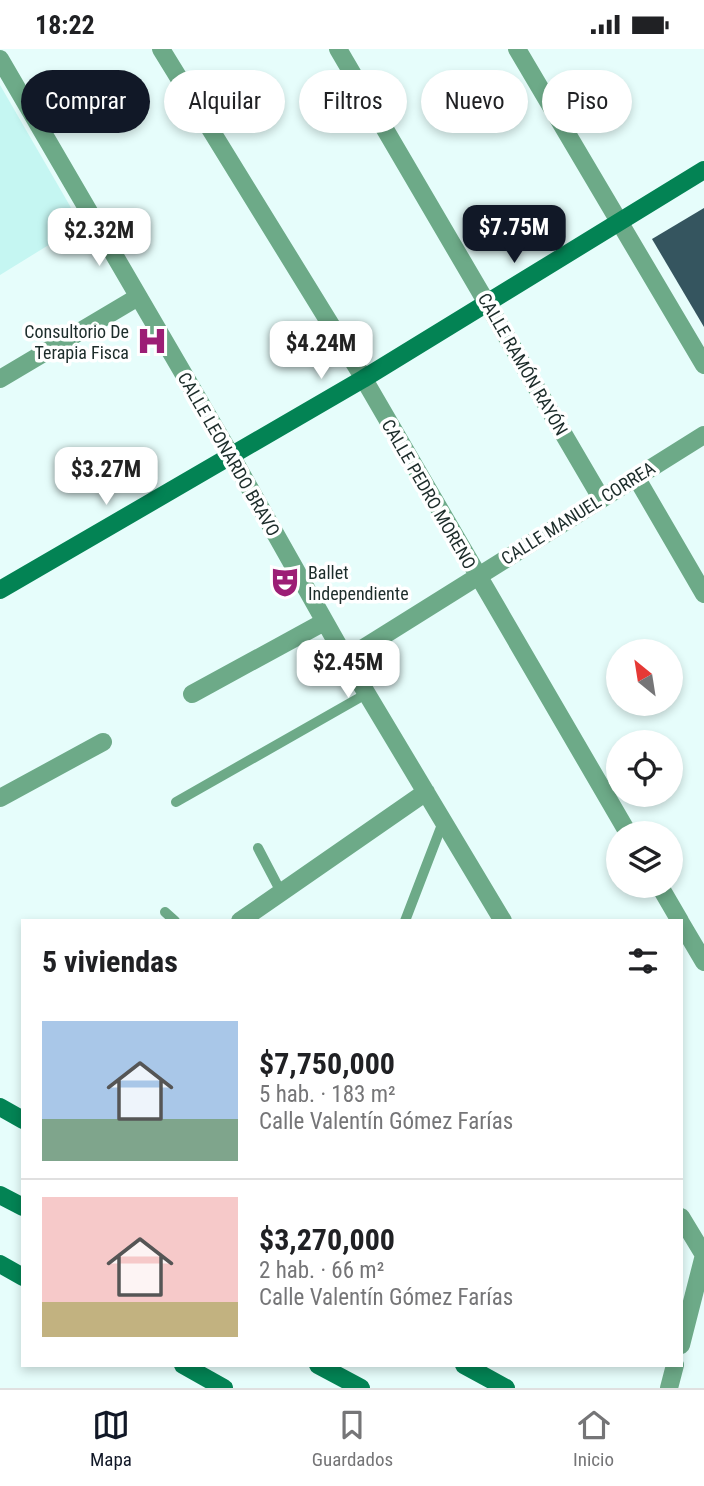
<!DOCTYPE html>
<html lang="es">
<meta charset="utf-8">
<style>
:root{--surface:#fff;--page:#f6f6f6;--text:#202124;--muted:#757577;--line:#e0e0e0;--accent:#111827}
body{margin:0;font-family:"Roboto Condensed",sans-serif;background:var(--page);color:var(--text);height:100vh;display:flex;flex-direction:column;font-size:26px;white-space:nowrap}
*{box-sizing:border-box;margin:0}
p{font-size:23px;color:var(--muted)}
.icon{flex:none;width:38px;height:38px;fill:none;stroke:currentColor;stroke-width:2;stroke-linecap:round;stroke-linejoin:round}
.map{position:relative;flex:1;overflow:hidden}
.side{position:absolute;left:21px;top:870px;width:662px;height:448px;display:flex;flex-direction:column;background:var(--surface);border-radius:0px;box-shadow:0 4px 10px #0003}
.side>*{flex:none}
.top-card{position:absolute;left:21px;top:21px;width:663px;height:63px;display:flex;gap:14px}
.needle{width:46px;rotate:330deg}
.fabs{position:absolute;left:606px;top:590px;display:grid;gap:14px}
.fabs a{display:grid;place-items:center;width:77px;height:77px;border-radius:50%;background:var(--surface);box-shadow:0 4px 10px #0003;font-size:35px}
.price{position:absolute;translate:-50% -60px;padding:0 16px;border-radius:14px;background:#fff;color:#222;font-size:23px;line-height:46px;filter:drop-shadow(0 2px 4px #0008)}
.price::after{content:'';position:absolute;left:50%;top:42px;width:21px;height:16px;margin-left:-10px;background:inherit;clip-path:polygon(0 0,100% 0,50% 100%)}
.price.active{background:var(--accent);color:#fff}
ul{padding:0;list-style:none}
li{display:flex;align-items:center;gap:21px;height:175px;padding:0 21px}
li+li{border-top:2px solid var(--line)}
li span{display:grid;place-items:center;flex:none;width:196px;height:140px;border-radius:0px;color:#555}
li>.icon{margin-inline-start:auto}
span .icon{width:84px;height:84px;fill:#fffc;stroke-width:1}
li b{font-size:30px}
h2{display:flex;justify-content:space-between;align-items:center;height:84px;padding:0 21px;font-size:30px}
.pill{padding:0 24px;border-radius:32px;background:var(--surface);box-shadow:0 4px 10px #0003;font-size:24px;line-height:63px}
.pill.active{background:var(--accent);color:#fff}
.status{display:flex;justify-content:space-between;align-items:center;height:49px;padding:0 35px;background:var(--surface);direction:ltr}
.status svg{height:19px;fill:currentColor}
.tab-bar{display:flex;justify-content:space-around;align-items:center;height:98px;border-top:2px solid var(--line);background:var(--surface);font-size:19px;color:var(--muted)}
.tab-bar a{display:grid;justify-items:center;gap:4px}
.tab-bar .active{color:var(--accent)}
.map>svg:first-child{display:block}
.built{fill:#c5f6f2}
.building{fill:#35555f}
.lines{fill:none;stroke-linecap:round;stroke-linejoin:round}
.service{stroke:#6daa88;stroke-width:10}
.minor{stroke:#6daa88;stroke-width:18}
.secondary{stroke:#038354;stroke-width:18}
.labels{text-anchor:middle;dominant-baseline:central;stroke-width:7;stroke-linejoin:round;paint-order:stroke}
.poi-label{font-size:18px;fill:#1c2c2a;stroke:#fff;text-anchor:end}
.street-label{font-size:18px;fill:#1c2c2a;stroke:#fff}
</style>
<div class="status"><b>18:22</b><svg viewBox="0 0 49 12"><path d="M0 12V9h3v3zM5 12V6h3v6zM10 12V3h3v9zM15 12V0h3v12zM26 1h20v11H26zM47 4h2v5h-2z"/></svg></div>
<div class="map">
<svg width="704" height="1339" viewBox="0 0 704 1339">
<rect width="100%" height="100%" fill="#e6fdfb"/>
<path class="built" d="M0,36L81,176L0,226Z"/>
<path class="building" d="M704,159V278L652,190Z"/>
<g class="lines">
<path class="service" d="M176,753L366,645
M258,799L281,843
M165,863L175,872
M405,872L443,773"/>
<path class="minor" d="M161,0L358,320L628,784
M338,0L601,449
M517,0L704,316
M0,10L232,408L346,610L503,872
M0,330L138,248
M636,428L704,545
M346,610L704,386
M192,645L324,573
M0,749L103,693
M659,836L680,872
M240,872L426,743
M681,874L704,913
M681,1168L704,1206
M681,1296L704,1206
M669,1339L675,1316"/>
<path class="secondary" d="M0,541L363,330L704,121
M0,1058L23,1071
M0,1146L23,1158
M0,1215L23,1228
M183,1316L224,1339
M318,1316L361,1339
M464,1316L506,1339"/>
</g>
<defs>
<g id="hospital-bare" transform="scale(2.415)"><path d="M-5-5h3v3.5h4V-5h3V5h-3V1.5h-4V5h-3Z" fill="#9c1e75" stroke="#fff" stroke-width="2.5" paint-order="stroke"/></g>
<g id="theatre-bare" transform="scale(2.415)"><path d="M-5-5.5Q0-4 5-5.5V0Q5 5 0 6Q-5 5-5 0ZM-3.3-2.5H-1v1.5H-3.3ZM1-2.5H3.3v1.5H1ZM-2.8 1Q0 5.5 2.8 1Z" fill="#9c1e75" stroke="#fff" stroke-width="2.5" paint-order="stroke"/></g>
</defs>
<g fill-rule="evenodd">
<use href="#hospital-bare" x="152" y="292"/>
<use href="#theatre-bare" x="285" y="533"/>
</g>
<g class="labels">
<g class="poi-label">
<text x="129" y="282">Consultorio De<tspan x="129" dy="21">Terapia Fisca</tspan></text>
<text x="308" y="523" text-anchor="start">Ballet<tspan x="308" dy="21">Independiente</tspan></text>
</g>
<g class="street-label">
<text transform="translate(523 315) rotate(60)">CALLE RAMÓN RAYÓN</text>
<text transform="translate(229 405) rotate(60)">CALLE LEONARDO BRAVO</text>
<text transform="translate(429 445) rotate(60)">CALLE PEDRO MORENO</text>
<text transform="translate(578 464) rotate(-32)">CALLE MANUEL CORREA</text>
</g>
</g>
</svg>
<div class="fabs">
<a><svg class="needle" viewBox="-14 -14 28 28"><path d="M0-13l5 13h-10z" fill="#e53935"/><path d="M0 13l5-13h-10z" fill="#757577"/></svg></a>
<a><svg class="icon" aria-label="locate" viewBox="0 0 24 24"><circle cx="12" cy="12" r="6"/><path d="M12 2v4M12 18v4M2 12h4M18 12h4"/></svg></a>
<a><svg class="icon" aria-label="layers" viewBox="0 0 24 24"><path d="M12 4l9 5-9 5-9-5zM3 14l9 5 9-5"/></svg></a>
</div>
<b class="price active" style="left:514px;top:216px">$7.75M</b>
<b class="price" style="left:99px;top:219px">$2.32M</b>
<b class="price" style="left:321px;top:332px">$4.24M</b>
<b class="price" style="left:106px;top:458px">$3.27M</b>
<b class="price" style="left:348px;top:651px">$2.45M</b>
<div class="top-card">
<a class="pill active">Comprar</a>
<a class="pill">Alquilar</a>
<a class="pill">Filtros</a>
<a class="pill">Nuevo</a>
<a class="pill">Piso</a>
</div>
<section class="side">
<h2>5 viviendas<svg class="icon" aria-label="filters" viewBox="0 0 24 24"><path d="M4 7h16M4 17h16"/><circle cx="9" cy="7" r="2"/><circle cx="15" cy="17" r="2"/></svg></h2>
<ul>
<li><span style="background:linear-gradient(#a9c7e8 70%,#7fa58c 0)"><svg class="icon" aria-label="home" viewBox="0 0 24 24"><path d="M3 11l9-7 9 7M6 9v11h12V9"/></svg></span><div><b>$7,750,000</b><p>5 hab. · 183 m²</p><p>Calle Valentín Gómez Farías</p></div></li>
<li><span style="background:linear-gradient(#f6c9c9 75%,#c2b280 0)"><svg class="icon" aria-label="home" viewBox="0 0 24 24"><path d="M3 11l9-7 9 7M6 9v11h12V9"/></svg></span><div><b>$3,270,000</b><p>2 hab. · 66 m²</p><p>Calle Valentín Gómez Farías</p></div></li>
</ul>
</section>
</div>
<nav class="tab-bar">
<a class="active"><svg class="icon" aria-label="map" viewBox="0 0 24 24"><path d="M3 6l6-2 6 2 6-2v14l-6 2-6-2-6 2zM9 4v14M15 6v14"/></svg>Mapa</a>
<a><svg class="icon" aria-label="saved" viewBox="0 0 24 24"><path d="M7 4h10v16l-5-4-5 4z"/></svg>Guardados</a>
<a><svg class="icon" aria-label="home" viewBox="0 0 24 24"><path d="M3 11l9-7 9 7M6 9v11h12V9"/></svg>Inicio</a>
</nav>
